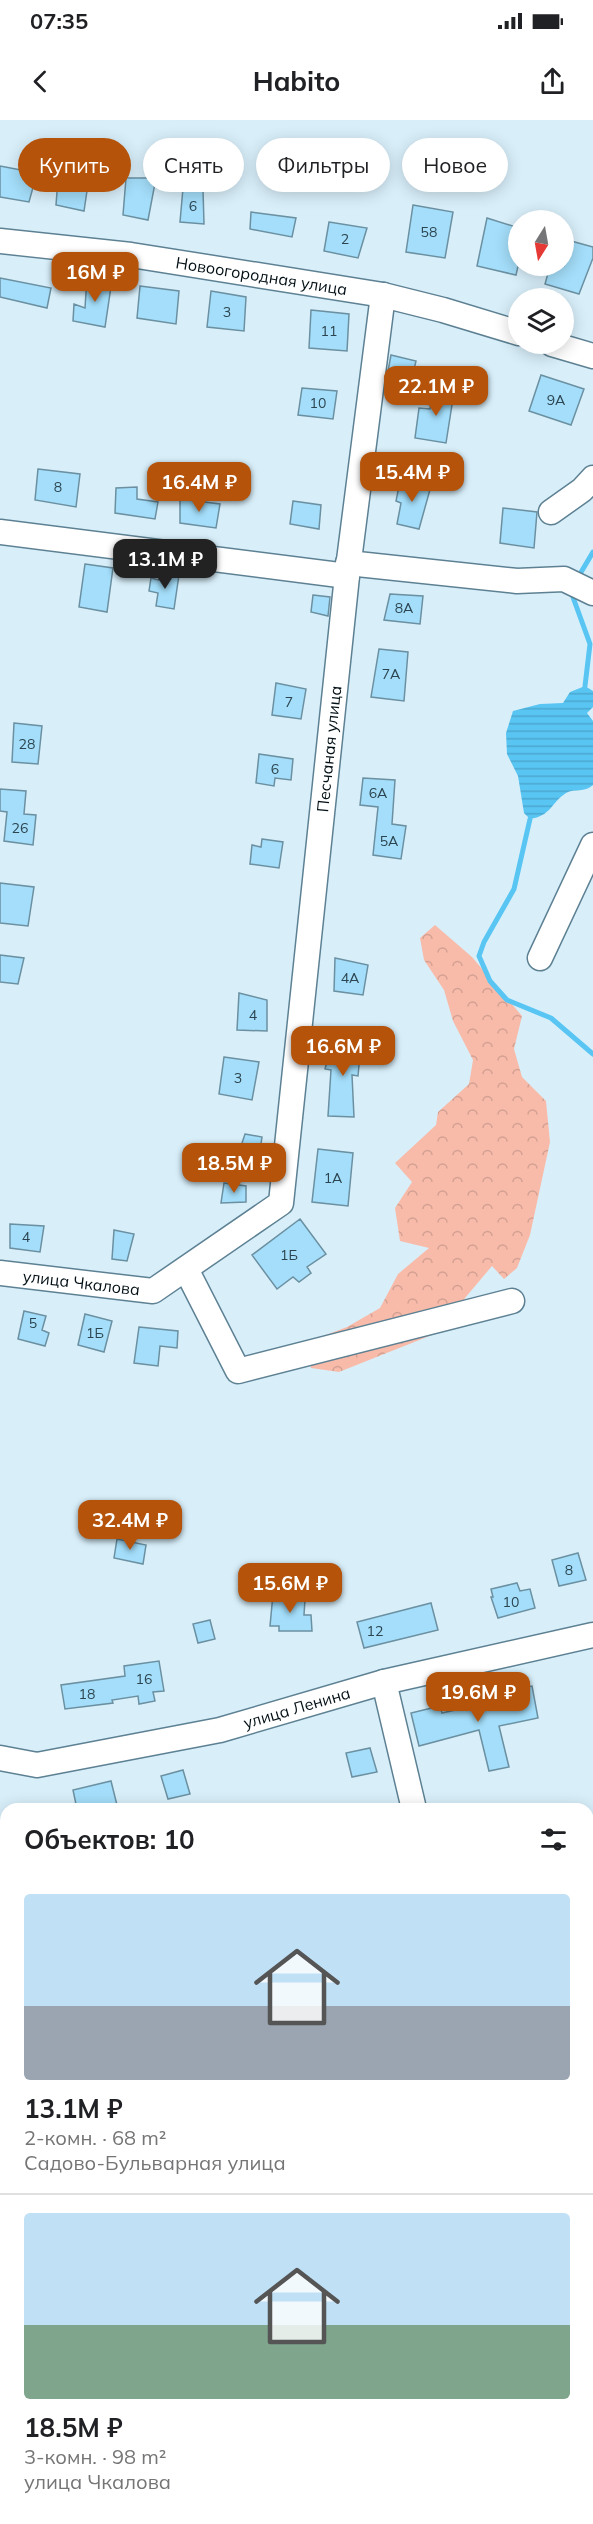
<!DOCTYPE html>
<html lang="ru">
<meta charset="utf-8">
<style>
:root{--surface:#fff;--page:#f2f2f2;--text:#202124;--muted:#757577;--line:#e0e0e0;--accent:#b45309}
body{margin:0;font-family:Mulish,sans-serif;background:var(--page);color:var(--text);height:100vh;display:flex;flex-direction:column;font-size:22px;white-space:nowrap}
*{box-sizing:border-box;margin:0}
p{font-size:20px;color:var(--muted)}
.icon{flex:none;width:33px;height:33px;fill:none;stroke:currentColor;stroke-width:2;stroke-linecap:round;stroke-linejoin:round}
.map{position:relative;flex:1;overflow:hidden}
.panel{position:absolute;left:0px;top:1683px;width:594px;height:722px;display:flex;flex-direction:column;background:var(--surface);border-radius:18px 18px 0 0;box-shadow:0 3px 15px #0003}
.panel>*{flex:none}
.top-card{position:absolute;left:18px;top:18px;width:558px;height:54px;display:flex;gap:12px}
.needle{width:39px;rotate:191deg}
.tools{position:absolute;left:508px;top:90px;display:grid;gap:12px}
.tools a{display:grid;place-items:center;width:66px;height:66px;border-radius:50%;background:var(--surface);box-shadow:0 3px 15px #0003;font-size:30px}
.price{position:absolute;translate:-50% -51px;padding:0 14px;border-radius:12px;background:var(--accent);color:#fff;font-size:20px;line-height:39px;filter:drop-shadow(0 2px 3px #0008)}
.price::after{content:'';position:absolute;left:50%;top:36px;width:18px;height:14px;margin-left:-9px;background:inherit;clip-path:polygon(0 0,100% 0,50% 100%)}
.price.on{background:#222;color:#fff}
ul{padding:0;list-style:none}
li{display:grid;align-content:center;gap:12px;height:318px;padding:0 24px}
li+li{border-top:2px solid var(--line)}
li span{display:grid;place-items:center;height:186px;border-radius:6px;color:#555}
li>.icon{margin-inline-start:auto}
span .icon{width:108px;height:108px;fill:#fffc;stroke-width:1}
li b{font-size:26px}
h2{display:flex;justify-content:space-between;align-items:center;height:72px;padding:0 24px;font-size:26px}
.chip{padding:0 21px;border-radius:27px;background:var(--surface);box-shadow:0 3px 15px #0003;font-size:21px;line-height:54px}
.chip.on{background:var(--accent);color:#fff}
.status{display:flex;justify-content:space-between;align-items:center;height:42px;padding:0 30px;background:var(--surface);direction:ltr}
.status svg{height:16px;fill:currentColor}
header{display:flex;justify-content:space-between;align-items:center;height:78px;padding:0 24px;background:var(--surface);font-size:27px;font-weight:700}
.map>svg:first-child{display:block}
.forest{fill:url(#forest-crowns)}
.garden{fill:#f8bbaa}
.water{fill:url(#water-rules)}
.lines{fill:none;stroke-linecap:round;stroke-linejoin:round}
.stream{stroke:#59c5f3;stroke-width:5}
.building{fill:#a4defa;stroke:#6b90a1;stroke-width:1.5}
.minor-casing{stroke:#5d8193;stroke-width:27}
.path{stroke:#697b83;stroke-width:3;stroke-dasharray:3 4.5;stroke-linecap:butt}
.minor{stroke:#fff;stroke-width:24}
.rail{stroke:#33434a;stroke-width:4.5;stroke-dasharray:3 6;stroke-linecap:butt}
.labels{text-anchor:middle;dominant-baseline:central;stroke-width:4.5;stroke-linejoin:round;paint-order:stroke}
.number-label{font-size:14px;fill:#2b444f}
.street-label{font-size:16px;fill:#031016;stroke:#fff}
</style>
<div class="status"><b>07:35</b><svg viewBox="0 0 49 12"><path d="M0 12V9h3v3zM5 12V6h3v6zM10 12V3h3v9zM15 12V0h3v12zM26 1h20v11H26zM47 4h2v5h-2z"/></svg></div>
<header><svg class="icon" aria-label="back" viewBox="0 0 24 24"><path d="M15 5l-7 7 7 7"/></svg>Habito<svg class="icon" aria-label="share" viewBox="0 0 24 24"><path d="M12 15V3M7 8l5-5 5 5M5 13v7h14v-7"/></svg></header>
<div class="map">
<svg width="593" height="2404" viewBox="0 0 593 2404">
<defs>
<pattern id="forest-crowns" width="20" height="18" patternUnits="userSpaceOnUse" patternTransform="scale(1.5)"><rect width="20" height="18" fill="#f8bbaa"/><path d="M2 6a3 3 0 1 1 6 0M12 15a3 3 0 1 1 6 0" fill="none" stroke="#d3a092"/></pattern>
<pattern id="water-rules" width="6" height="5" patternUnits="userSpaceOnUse" patternTransform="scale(1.5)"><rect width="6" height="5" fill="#59c5f3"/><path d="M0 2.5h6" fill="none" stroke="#4ca8d0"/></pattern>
</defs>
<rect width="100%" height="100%" fill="#d8effa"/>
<path class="forest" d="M435,805L472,837L522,896L514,929L522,957L546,981L550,1022L530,1115L517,1148L504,1159L492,1146L465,1178L452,1207L339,1252L311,1248L310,1221L347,1207L380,1188L398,1154L429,1128L400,1121L395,1088L412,1062L395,1043L436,1005L438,992L469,964L473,940L453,901L444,870L424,840L420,818Z
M593,1889V1962L588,1963V1890Z
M6,2014V2085L0,2086V2015Z"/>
<path class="garden" d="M593,2110V2404H0V2252L6,2251V2398H588V2111Z"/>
<path class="water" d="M585,566L593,571V587L587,593L593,601V665C584,673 575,668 566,673C551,683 551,696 530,699L524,693L518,656L507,634L506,613L513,591L540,584L563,583L570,572Z"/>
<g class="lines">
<path class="stream" d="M577,459L593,432
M570,469L590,524L585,566
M530,699L514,769L484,822L479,836L490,861L507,880L551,898L593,934"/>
</g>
<path class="building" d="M0,46L37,53L29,82L0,77Z
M126,58H156L148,100L123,95Z
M58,59L88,64L84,91L56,85Z
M183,68L203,70L204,104L180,102Z
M413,85L453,92L445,138L406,132Z
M251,92L296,98L292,117L250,109Z
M487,98L519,108V142L516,155L477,146Z
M329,102L367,108L358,138L324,131Z
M564,119L593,127V138L579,174L545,164L550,146H564Z
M87,157L112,160L105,207L73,201L74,184L85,188Z
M0,158L51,168L47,188L0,177Z
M140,166L179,171L176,204L137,198Z
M211,171L246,177L244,211L207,207Z
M311,190L349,194L347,231L309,228Z
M391,235L416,241L412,258L388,251Z
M541,255L584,269L571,305L529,291Z
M302,268L337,271L333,299L298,295Z
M433,268L454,272L446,323L415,318L419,288L430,289Z
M38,349L80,354L76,387L35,380Z
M400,361L431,366L419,409L397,404L401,383L396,381Z
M137,367V379L158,382L155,399L115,393L116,368Z
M180,379L220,384L216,408L180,403Z
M293,381L321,385L319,409L290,404Z
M503,388L537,392L534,428L500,423Z
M85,444L113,448L107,492L79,487Z
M160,452L179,455L174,489L156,486L158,473L149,471L151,458L159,460Z
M390,474L423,476L420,504L384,500Z
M313,475L330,477L328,496L311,492Z
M379,529L408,532L404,581L371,577Z
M276,563L306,569L301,599L272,595Z
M14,603L42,606L38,644L12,642Z
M259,634L293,639L291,660L275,658L274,666L256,663Z
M363,658L395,660L392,704L406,706L401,739L373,735L378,687L360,685Z
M0,669L26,671L24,694L36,695L33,725L4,721L7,692L0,691Z
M262,719L283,722L279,748L250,744L252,725L261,727Z
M0,763L34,767L28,806L0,803Z
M0,835L24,838L18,864L0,862Z
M335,838L368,845L363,875L334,871Z
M239,873L267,880V911L237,910Z
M333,920L361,923L358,956L352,955L354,997L328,996L331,950L325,949Z
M224,937L259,942L252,980L219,974Z
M245,1014L262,1017L259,1036L239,1032Z
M318,1029L353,1033L348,1086L312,1082Z
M224,1063L246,1066V1082L221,1083Z
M300,1099L326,1134L307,1147L311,1153L299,1162L293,1157L277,1169L252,1135Z
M10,1104L44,1106L40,1132L10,1128Z
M114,1110L134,1114L127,1141L112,1139Z
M24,1191L46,1196L42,1210L49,1213L45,1226L18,1219Z
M85,1194L112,1201L104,1232L78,1225Z
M139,1207L178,1211L177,1228L160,1226L158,1246L134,1243Z
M117,1419L146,1425L143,1444L114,1438Z
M578,1433L586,1460L559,1466L552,1440Z
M517,1463L520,1471L530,1469L535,1488L498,1498L491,1477H493L491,1469Z
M273,1474L305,1479L304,1495H311L312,1511H279V1506H270Z
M431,1483L438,1510L364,1528L357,1502Z
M210,1500L215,1519L198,1523L193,1504Z
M159,1541L164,1571L153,1572L155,1581L139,1584L138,1576L112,1580L113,1583L65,1589L61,1565L125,1556L124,1546Z
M532,1566L538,1598L499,1606L509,1647L489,1651L479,1610L419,1626L411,1593L440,1586L442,1593L507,1578L505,1571Z
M370,1628L377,1652L352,1657L346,1633Z
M183,1650L190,1674L168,1679L161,1656Z
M111,1661L118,1689H77L73,1670Z"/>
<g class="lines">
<g class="minor-casing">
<g id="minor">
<path id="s1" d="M0,121L131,135L383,175L443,190L519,213"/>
<path d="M552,224L593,236"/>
<path d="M551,392L582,370L593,358"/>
<path d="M0,412L347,456"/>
<path d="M348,443L517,461L564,459L593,473"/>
<path d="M540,838L593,725"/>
<path d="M186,1149L238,1251L512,1181"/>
<path id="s2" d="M0,1153L153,1171L281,1083L347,456L383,175"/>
<path d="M384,1562L414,1689"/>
<path id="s3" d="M0,1638L37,1645L220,1610L384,1562L593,1515"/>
<path d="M588,1886L593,1885"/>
<path d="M0,2006L6,2005"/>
<path d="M588,2152L593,2151"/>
<path d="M0,2292L6,2290"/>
<path d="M588,2349L593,2348"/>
<path d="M293,2398L294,2404"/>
<path d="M353,2404L376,2398"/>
</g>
</g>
<path class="path" d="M588,2068L593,2067
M0,2204L6,2203"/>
<use href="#minor" class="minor"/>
<path class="rail" d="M588,2002L593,2001
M588,2012L593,2011
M0,2131L6,2130
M0,2141L6,2140"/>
</g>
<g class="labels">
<g class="number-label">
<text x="193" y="86">6</text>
<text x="429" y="112">58</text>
<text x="345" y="119">2</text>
<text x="227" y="192">3</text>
<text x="329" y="211">11</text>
<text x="556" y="280">9А</text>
<text x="318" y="283">10</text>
<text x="58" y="367">8</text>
<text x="404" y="488">8А</text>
<text x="391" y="554">7А</text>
<text x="289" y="582">7</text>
<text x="27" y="624">28</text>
<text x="275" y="649">6</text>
<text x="378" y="673">6А</text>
<text x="20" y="708">26</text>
<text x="389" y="721">5А</text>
<text x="350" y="858">4А</text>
<text x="253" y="895">4</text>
<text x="238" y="958">3</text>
<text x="333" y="1058">1А</text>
<text x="26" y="1117">4</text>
<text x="289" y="1135">1Б</text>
<text x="33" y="1203">5</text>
<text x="95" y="1213">1Б</text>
<text x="569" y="1450">8</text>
<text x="511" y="1482">10</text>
<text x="375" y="1511">12</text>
<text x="144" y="1559">16</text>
<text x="87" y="1574">18</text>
</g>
<g class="street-label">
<text stroke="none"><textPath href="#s1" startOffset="264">Новоогородная улица</textPath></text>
<text stroke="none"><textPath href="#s2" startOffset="766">Песчаная улица</textPath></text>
<text stroke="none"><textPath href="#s2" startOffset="82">улица Чкалова</textPath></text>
<text stroke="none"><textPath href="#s3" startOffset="304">улица Ленина</textPath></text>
</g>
</g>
</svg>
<div class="tools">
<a><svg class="needle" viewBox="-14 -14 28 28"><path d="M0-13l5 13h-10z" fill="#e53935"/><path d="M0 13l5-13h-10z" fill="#757577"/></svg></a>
<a><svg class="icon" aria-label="layers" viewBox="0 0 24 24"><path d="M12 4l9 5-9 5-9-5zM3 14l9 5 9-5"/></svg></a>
</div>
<b class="price" style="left:95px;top:183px">16M ₽</b>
<b class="price" style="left:436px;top:297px">22.1M ₽</b>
<b class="price" style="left:412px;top:383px">15.4M ₽</b>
<b class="price" style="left:199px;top:393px">16.4M ₽</b>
<b class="price on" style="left:165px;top:470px">13.1M ₽</b>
<b class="price" style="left:343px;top:957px">16.6M ₽</b>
<b class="price" style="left:234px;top:1074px">18.5M ₽</b>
<b class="price" style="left:130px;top:1431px">32.4M ₽</b>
<b class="price" style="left:290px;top:1494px">15.6M ₽</b>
<b class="price" style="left:478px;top:1603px">19.6M ₽</b>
<div class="top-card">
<a class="chip on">Купить</a>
<a class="chip">Снять</a>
<a class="chip">Фильтры</a>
<a class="chip">Новое</a>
</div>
<section class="panel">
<h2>Объектов: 10<svg class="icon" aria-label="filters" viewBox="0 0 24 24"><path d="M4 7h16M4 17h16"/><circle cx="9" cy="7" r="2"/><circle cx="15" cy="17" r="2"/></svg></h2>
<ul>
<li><span style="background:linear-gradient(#bfe0f5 60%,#9aa5b1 0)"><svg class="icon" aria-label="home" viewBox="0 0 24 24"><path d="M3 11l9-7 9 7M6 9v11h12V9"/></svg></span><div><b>13.1M ₽</b><p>2-комн. · 68 m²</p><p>Садово-Бульварная улица</p></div></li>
<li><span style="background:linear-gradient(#bfe0f5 60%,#7fa58c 0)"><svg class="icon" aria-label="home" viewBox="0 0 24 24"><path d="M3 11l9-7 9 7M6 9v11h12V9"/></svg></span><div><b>18.5M ₽</b><p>3-комн. · 98 m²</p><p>улица Чкалова</p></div></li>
</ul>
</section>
</div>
